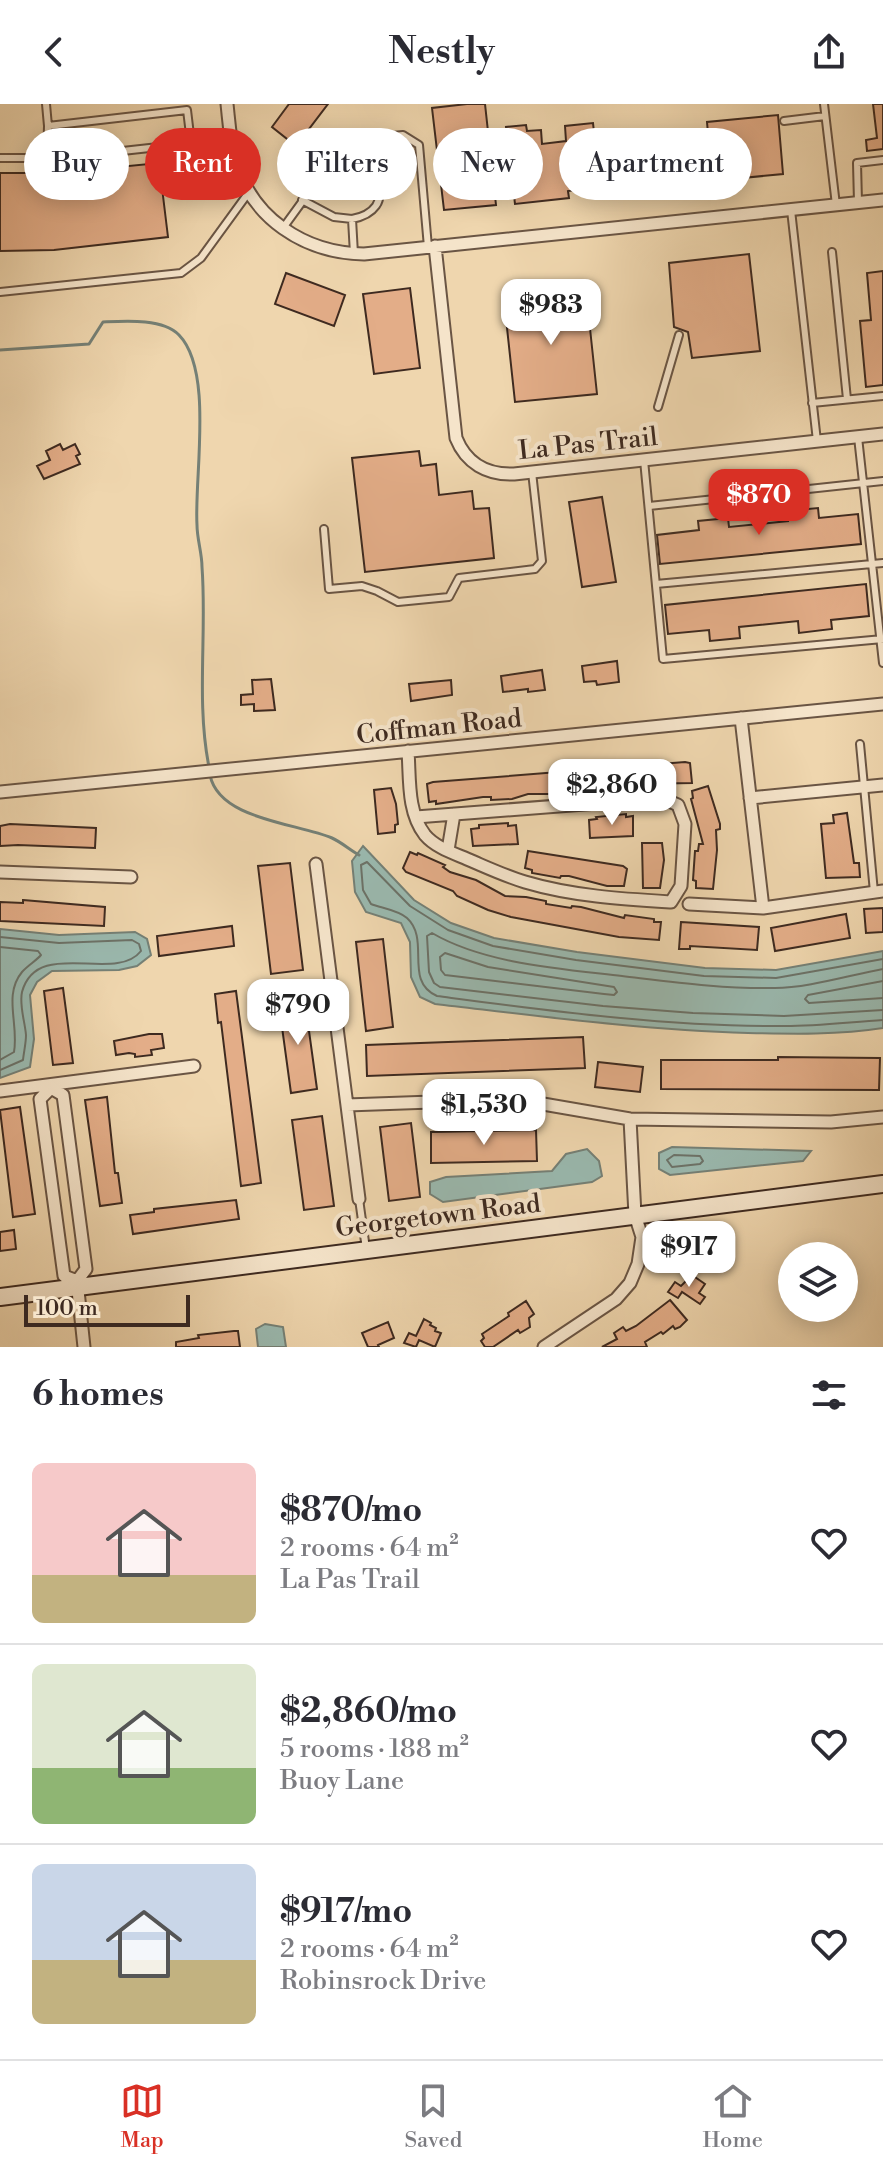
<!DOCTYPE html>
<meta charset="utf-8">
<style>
:root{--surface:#fff;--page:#f7f7f7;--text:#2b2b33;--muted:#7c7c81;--line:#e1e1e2;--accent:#d93025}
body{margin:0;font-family:"Libre Bodoni",serif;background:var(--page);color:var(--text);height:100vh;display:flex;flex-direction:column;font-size:30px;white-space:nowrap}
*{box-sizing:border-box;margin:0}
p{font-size:26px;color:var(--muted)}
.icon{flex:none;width:44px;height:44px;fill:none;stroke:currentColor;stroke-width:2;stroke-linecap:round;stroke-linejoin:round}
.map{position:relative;height:1243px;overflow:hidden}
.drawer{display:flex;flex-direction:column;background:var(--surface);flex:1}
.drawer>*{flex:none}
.banner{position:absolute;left:24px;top:24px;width:836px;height:72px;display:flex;gap:16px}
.fabs{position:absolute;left:778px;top:1138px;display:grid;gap:16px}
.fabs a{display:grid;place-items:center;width:80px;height:80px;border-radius:50%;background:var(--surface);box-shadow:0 4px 20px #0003;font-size:40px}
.scale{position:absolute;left:24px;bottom:20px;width:166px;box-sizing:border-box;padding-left:8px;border:4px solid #3e2a20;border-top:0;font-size:22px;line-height:28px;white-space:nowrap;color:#3e2a20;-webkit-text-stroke:6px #f5e4ca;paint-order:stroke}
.price{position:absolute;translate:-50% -68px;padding:0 18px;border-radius:16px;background:#fff;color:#222;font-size:26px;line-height:52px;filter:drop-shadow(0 2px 4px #0008)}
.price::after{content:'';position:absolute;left:50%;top:48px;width:24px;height:18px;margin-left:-12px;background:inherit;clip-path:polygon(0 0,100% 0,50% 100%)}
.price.current{background:var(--accent);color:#fff}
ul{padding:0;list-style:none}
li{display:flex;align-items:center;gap:24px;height:200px;padding:0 32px}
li+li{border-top:2px solid var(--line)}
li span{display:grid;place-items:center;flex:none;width:224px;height:160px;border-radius:12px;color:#555}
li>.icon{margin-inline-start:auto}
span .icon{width:96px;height:96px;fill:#fffc;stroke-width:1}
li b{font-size:34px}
h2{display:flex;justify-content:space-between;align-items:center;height:96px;padding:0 32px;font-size:34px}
.tag{padding:0 28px;border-radius:36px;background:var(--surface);box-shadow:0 4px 20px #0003;font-size:28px;line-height:72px}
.tag.current{background:var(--accent);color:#fff}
header{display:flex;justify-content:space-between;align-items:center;height:104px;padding:0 32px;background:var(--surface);font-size:36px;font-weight:700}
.dock{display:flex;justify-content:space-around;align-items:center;height:112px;border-top:2px solid var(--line);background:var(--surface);font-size:22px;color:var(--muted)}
.dock a{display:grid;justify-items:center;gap:4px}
.dock .current{color:var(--accent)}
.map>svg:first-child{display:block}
.water{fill:#9ab9af;stroke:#758076;stroke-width:2}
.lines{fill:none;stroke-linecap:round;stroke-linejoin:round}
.shore{stroke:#6c7268;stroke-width:2}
.stream{stroke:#758076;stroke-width:3}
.building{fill:#e3ad88;stroke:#3e2a20;stroke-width:2}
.lane-casing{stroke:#6a5544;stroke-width:10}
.street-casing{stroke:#6a5544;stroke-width:15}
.secondary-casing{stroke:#3e2a20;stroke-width:20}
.lane{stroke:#f5e4ca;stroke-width:6}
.street{stroke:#f5e4ca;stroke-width:11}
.secondary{stroke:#f5e4ca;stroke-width:16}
.labels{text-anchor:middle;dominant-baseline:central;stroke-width:8;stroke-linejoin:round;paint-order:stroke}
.street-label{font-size:26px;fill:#3e2a20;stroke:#f5e4ca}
</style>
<header><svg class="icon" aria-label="back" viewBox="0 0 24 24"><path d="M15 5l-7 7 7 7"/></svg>Nestly<svg class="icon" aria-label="share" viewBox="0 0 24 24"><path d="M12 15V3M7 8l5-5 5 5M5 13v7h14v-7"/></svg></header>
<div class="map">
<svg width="883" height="1243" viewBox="0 0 883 1243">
<rect width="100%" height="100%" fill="#efd6ae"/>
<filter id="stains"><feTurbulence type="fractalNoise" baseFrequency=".0025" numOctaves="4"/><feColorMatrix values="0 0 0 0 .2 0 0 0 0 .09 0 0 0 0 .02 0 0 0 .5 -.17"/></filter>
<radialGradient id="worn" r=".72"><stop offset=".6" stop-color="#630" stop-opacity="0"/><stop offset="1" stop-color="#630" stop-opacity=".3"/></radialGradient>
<path class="water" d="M363,742L414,796L451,819L494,834L577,848L705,864L776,866L883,847V924C839,931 793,930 748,929C643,926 539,912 435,900L420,893L411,873L410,838L401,819L366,808L355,788L352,757Z
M0,825L59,831L135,828L147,835L151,851L137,862L119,866L52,867L37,878L30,891L34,935L30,963L0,974Z
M672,1043L811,1047L803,1057L670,1071L659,1065V1049Z
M587,1045L599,1057L602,1072L592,1078L443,1098L430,1090V1078L446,1073L552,1067L566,1050Z
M265,1220L283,1223L286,1243H258L256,1225Z"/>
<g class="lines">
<path class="shore" d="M0,833L59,839L132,836L139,840L141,847C115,880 37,833 22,888C19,901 25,918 26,931C26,939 24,947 23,956L0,966
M0,843L38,847L41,851C36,857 28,861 22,868C3,891 19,920 14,948L0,956
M445,849L488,863L614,883L617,888L614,891L604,890L445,871L441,866L440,853Z
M883,855L776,874L704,872L576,856L493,842L448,826L410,802L367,758L361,761L363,786L371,800C381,804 398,806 407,814C431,836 403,877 437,892C552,907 669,923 785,922C818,922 850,918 883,916
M883,865C850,871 807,884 775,884C723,885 673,878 622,872C562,865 485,860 432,829L427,832L429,868L434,879L440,883L603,902L693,909L784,912L883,906
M883,877L808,891L805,895L809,899L883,894
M674,1051L700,1052L703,1057L700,1060L672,1063L667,1056Z"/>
<path class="stream" d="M0,246L89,240L103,218C124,217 163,214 179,231C214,267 194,373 197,421C197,435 202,449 202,463C207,529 196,598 209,663
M210,671C219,716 297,719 332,734C341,738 350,746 359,751"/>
</g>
<path class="building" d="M289,0H328L296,42L272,23Z
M467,0H485L496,101L444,106L432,4Z
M873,0H883V45L867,47L866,36L877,34Z
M778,11L783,70L712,77L707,18Z
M593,19L600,83L568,87L569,94L515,100L506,23L526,21L527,27L541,26L542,40L566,37L565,22Z
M159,59L168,133L54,146L0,147V69H57Z
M749,150L760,247L692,254L688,228L674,223L669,159Z
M883,167V281L866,283L860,217L871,216L867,169Z
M286,169L345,191L334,222L275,200Z
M410,184L420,264L374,270L363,190Z
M586,187L597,290L515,298L504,196Z
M60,340L63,346L75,340L80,350L76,352L80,360L44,375L37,362L50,356L46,347Z
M419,347L421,362L436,360L439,391L472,387L474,405L489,404L494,454L365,468L352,354Z
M602,393L616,478L582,483L569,398Z
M818,404L819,414L858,410L861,440L660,460L657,431L699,426L698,417L728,414L729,423L788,417L787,407Z
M866,480L869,512L831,516L832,525L799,529L798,517L739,523L740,534L710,537L709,526L668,530L665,501Z
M617,557L619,578L597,581L596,577L584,578L582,562Z
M542,566L545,586L528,588V585L503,588L501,572Z
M271,575L275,606L254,607V600L241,601V591L253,590L252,576Z
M451,576L452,591L411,597L409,580Z
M685,658L690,659L692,679L637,680L629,682L630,685L600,687V684L566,690H528L512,695L491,696V693H483L436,700V697L429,698L427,680L433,678Z
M708,682L720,720V725L716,726L717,746L713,785L696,784V777L693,776L695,747H698L699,740H703L691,695L693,694L692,687Z
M391,684L396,700L398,720L395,721V728L378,730L374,686Z
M847,709L854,759H859L860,773L826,774L821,720L834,719L833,711Z
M626,710V713L633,712V732L590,734L589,716L597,715L596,713Z
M508,719V722L516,721L518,740L473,742L471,725L479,724V721Z
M10,720L96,724L95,744L18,741L0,742V722Z
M642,739H662L664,756L660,784H643Z
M528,747L623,762L627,765L624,782H607L569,772H561L560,774L532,769V766L525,764Z
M410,748L417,751L418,749L445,761L443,763L450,768L476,776L505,792L526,793L546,797V800L571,804L572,802L581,803L624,814L625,811L654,815V818H661L659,836L619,833L511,813L488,806L457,792L453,787L406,768L403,764Z
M290,759L303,866L271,870L258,762Z
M23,796L105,803L104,822L0,817V798L23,799Z
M883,804V828L866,829L864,805Z
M846,810L850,834L775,847L771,824Z
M681,818L759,823L757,846L690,842V845H679Z
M232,822L234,842L159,852L157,832Z
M383,835L393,923L366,927L356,838Z
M63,884L73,959L53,961L44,887Z
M236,887L261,1079L241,1082L221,918L218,919L215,890Z
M305,898L317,985L291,989L279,901Z
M149,930H162L164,944L151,946L152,951L135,953V950L129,949L116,951L114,937Z
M583,933L585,964L367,972L366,941Z
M778,953L880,954L879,986L661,985V956H778Z
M598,958L643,963L640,988L595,983Z
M107,993L115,1069H118L122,1099L100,1102L85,996Z
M20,1003L35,1110L13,1113L0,1006Z
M322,1012L334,1102L304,1106L292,1016Z
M411,1019L420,1093L389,1097L380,1023Z
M536,1026L537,1057L431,1059V1028Z
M236,1096L239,1115L133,1130L130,1111L154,1108V1105Z
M14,1126L16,1145L0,1147V1128Z
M692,1171L705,1180L699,1189L705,1193L700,1200L682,1188L678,1194L668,1188L675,1178L681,1182Z
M670,1196L687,1216L680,1223L675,1225L673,1222L663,1230L661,1228L645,1238L647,1243H602L617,1235L614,1229L623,1223L626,1227L636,1222Z
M526,1197L534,1210L529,1214L530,1223L520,1229L518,1226L493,1243H485L481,1237L484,1234L482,1230L509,1212L508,1209Z
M424,1215L431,1219L430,1221L436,1224L435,1227L441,1229L435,1243L419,1236L416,1243L404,1239L409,1229L416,1232Z
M388,1218L394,1234L378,1241L379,1243H368L362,1229Z
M234,1227H238L240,1243H176V1238L199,1234L198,1231Z"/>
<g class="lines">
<g class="lane-casing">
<path id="lane" d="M46,0L48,22
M824,0L836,101
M784,17L825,12
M0,54H59L231,35
M47,54L48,22L187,6L191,39
M315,77L364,73L375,76C387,97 373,111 352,115L354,150
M302,96L334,113L352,115
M858,98L857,59L883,56
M791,106L817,337
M283,124L339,47L369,34L403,31L419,41L428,143
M832,148L847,295
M0,188L181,169L201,154L249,88
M812,299L883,292
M658,303L679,231
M858,333L883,559
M644,356L663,555L883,535
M649,402L883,377
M324,425L329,485L362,482L377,487L398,498L449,493L459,474L535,465L542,457L532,368
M656,480L883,459
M860,640L874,788
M359,1095L366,1145"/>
</g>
<g class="street-casing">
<path id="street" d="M227,0C229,18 230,37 235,55C251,114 304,149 364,150L883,96
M435,142L456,334C466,359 487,371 514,370L883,330
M741,614L763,804
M408,647C410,675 407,708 425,731C435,743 453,749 467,755C486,763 505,772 525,778C572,792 622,795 671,798L681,782L685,720L678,701L662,694L416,713
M0,688L883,600
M750,694L883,681
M448,746L454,710
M316,760L359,1095
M0,768L131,773
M689,800L763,804L883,787
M51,984L63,991L86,1165L77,1177L84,1243
M51,984L40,995L64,1172L77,1177
M0,987L194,962
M347,1001L514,995L630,1015L831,1018L883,1013
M544,1243L616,1195L630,1179L638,1160L642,1133L635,1111L630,1015"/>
</g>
<g class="secondary-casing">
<path id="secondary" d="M0,1193L883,1080"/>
</g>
<use href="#lane" class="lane"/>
<use href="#street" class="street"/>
<use href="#secondary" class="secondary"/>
</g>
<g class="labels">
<g class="street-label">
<text transform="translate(588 340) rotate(-6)">La Pas Trail</text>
<text transform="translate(439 623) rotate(-6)">Coffman Road</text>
<text transform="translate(438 1112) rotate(-7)">Georgetown Road</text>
</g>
</g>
<rect width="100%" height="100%" filter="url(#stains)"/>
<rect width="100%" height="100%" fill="url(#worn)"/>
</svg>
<div class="fabs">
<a><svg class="icon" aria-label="layers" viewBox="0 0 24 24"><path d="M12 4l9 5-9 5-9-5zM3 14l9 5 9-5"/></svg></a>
</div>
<div class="scale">100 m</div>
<b class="price" style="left:551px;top:243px">$983</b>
<b class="price current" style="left:759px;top:433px">$870</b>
<b class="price" style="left:612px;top:723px">$2,860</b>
<b class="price" style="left:298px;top:943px">$790</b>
<b class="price" style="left:484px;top:1043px">$1,530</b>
<b class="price" style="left:689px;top:1185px">$917</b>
<div class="banner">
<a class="tag">Buy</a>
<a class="tag current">Rent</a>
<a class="tag">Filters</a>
<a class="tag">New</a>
<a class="tag">Apartment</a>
</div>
</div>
<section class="drawer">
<h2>6 homes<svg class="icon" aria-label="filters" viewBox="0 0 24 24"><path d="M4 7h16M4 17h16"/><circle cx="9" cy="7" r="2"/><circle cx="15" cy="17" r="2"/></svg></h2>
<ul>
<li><span style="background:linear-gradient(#f6c9c9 70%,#c2b280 0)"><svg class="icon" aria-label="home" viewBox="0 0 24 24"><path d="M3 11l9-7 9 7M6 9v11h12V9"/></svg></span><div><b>$870/mo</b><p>2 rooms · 64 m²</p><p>La Pas Trail</p></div><svg class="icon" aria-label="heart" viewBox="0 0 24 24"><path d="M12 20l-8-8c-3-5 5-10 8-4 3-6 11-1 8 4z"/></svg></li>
<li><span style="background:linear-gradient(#dfe7d0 65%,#8fb573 0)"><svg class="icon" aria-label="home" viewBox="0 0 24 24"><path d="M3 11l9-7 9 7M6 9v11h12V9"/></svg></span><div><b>$2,860/mo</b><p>5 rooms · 188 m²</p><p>Buoy Lane</p></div><svg class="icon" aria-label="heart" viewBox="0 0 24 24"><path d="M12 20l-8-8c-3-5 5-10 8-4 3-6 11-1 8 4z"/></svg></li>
<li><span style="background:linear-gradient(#c9d6e8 60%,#c2b280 0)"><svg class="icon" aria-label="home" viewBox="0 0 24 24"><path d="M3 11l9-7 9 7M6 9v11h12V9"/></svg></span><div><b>$917/mo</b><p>2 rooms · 64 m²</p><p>Robinsrock Drive</p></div><svg class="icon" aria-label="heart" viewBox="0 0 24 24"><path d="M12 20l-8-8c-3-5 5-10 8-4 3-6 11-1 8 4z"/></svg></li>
</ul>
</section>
<nav class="dock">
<a class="current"><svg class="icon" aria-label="map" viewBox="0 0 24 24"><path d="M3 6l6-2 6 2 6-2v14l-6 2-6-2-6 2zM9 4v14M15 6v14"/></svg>Map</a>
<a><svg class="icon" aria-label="saved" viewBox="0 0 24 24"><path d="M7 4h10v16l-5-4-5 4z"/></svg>Saved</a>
<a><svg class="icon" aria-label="home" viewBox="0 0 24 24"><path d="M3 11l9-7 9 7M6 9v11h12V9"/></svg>Home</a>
</nav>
